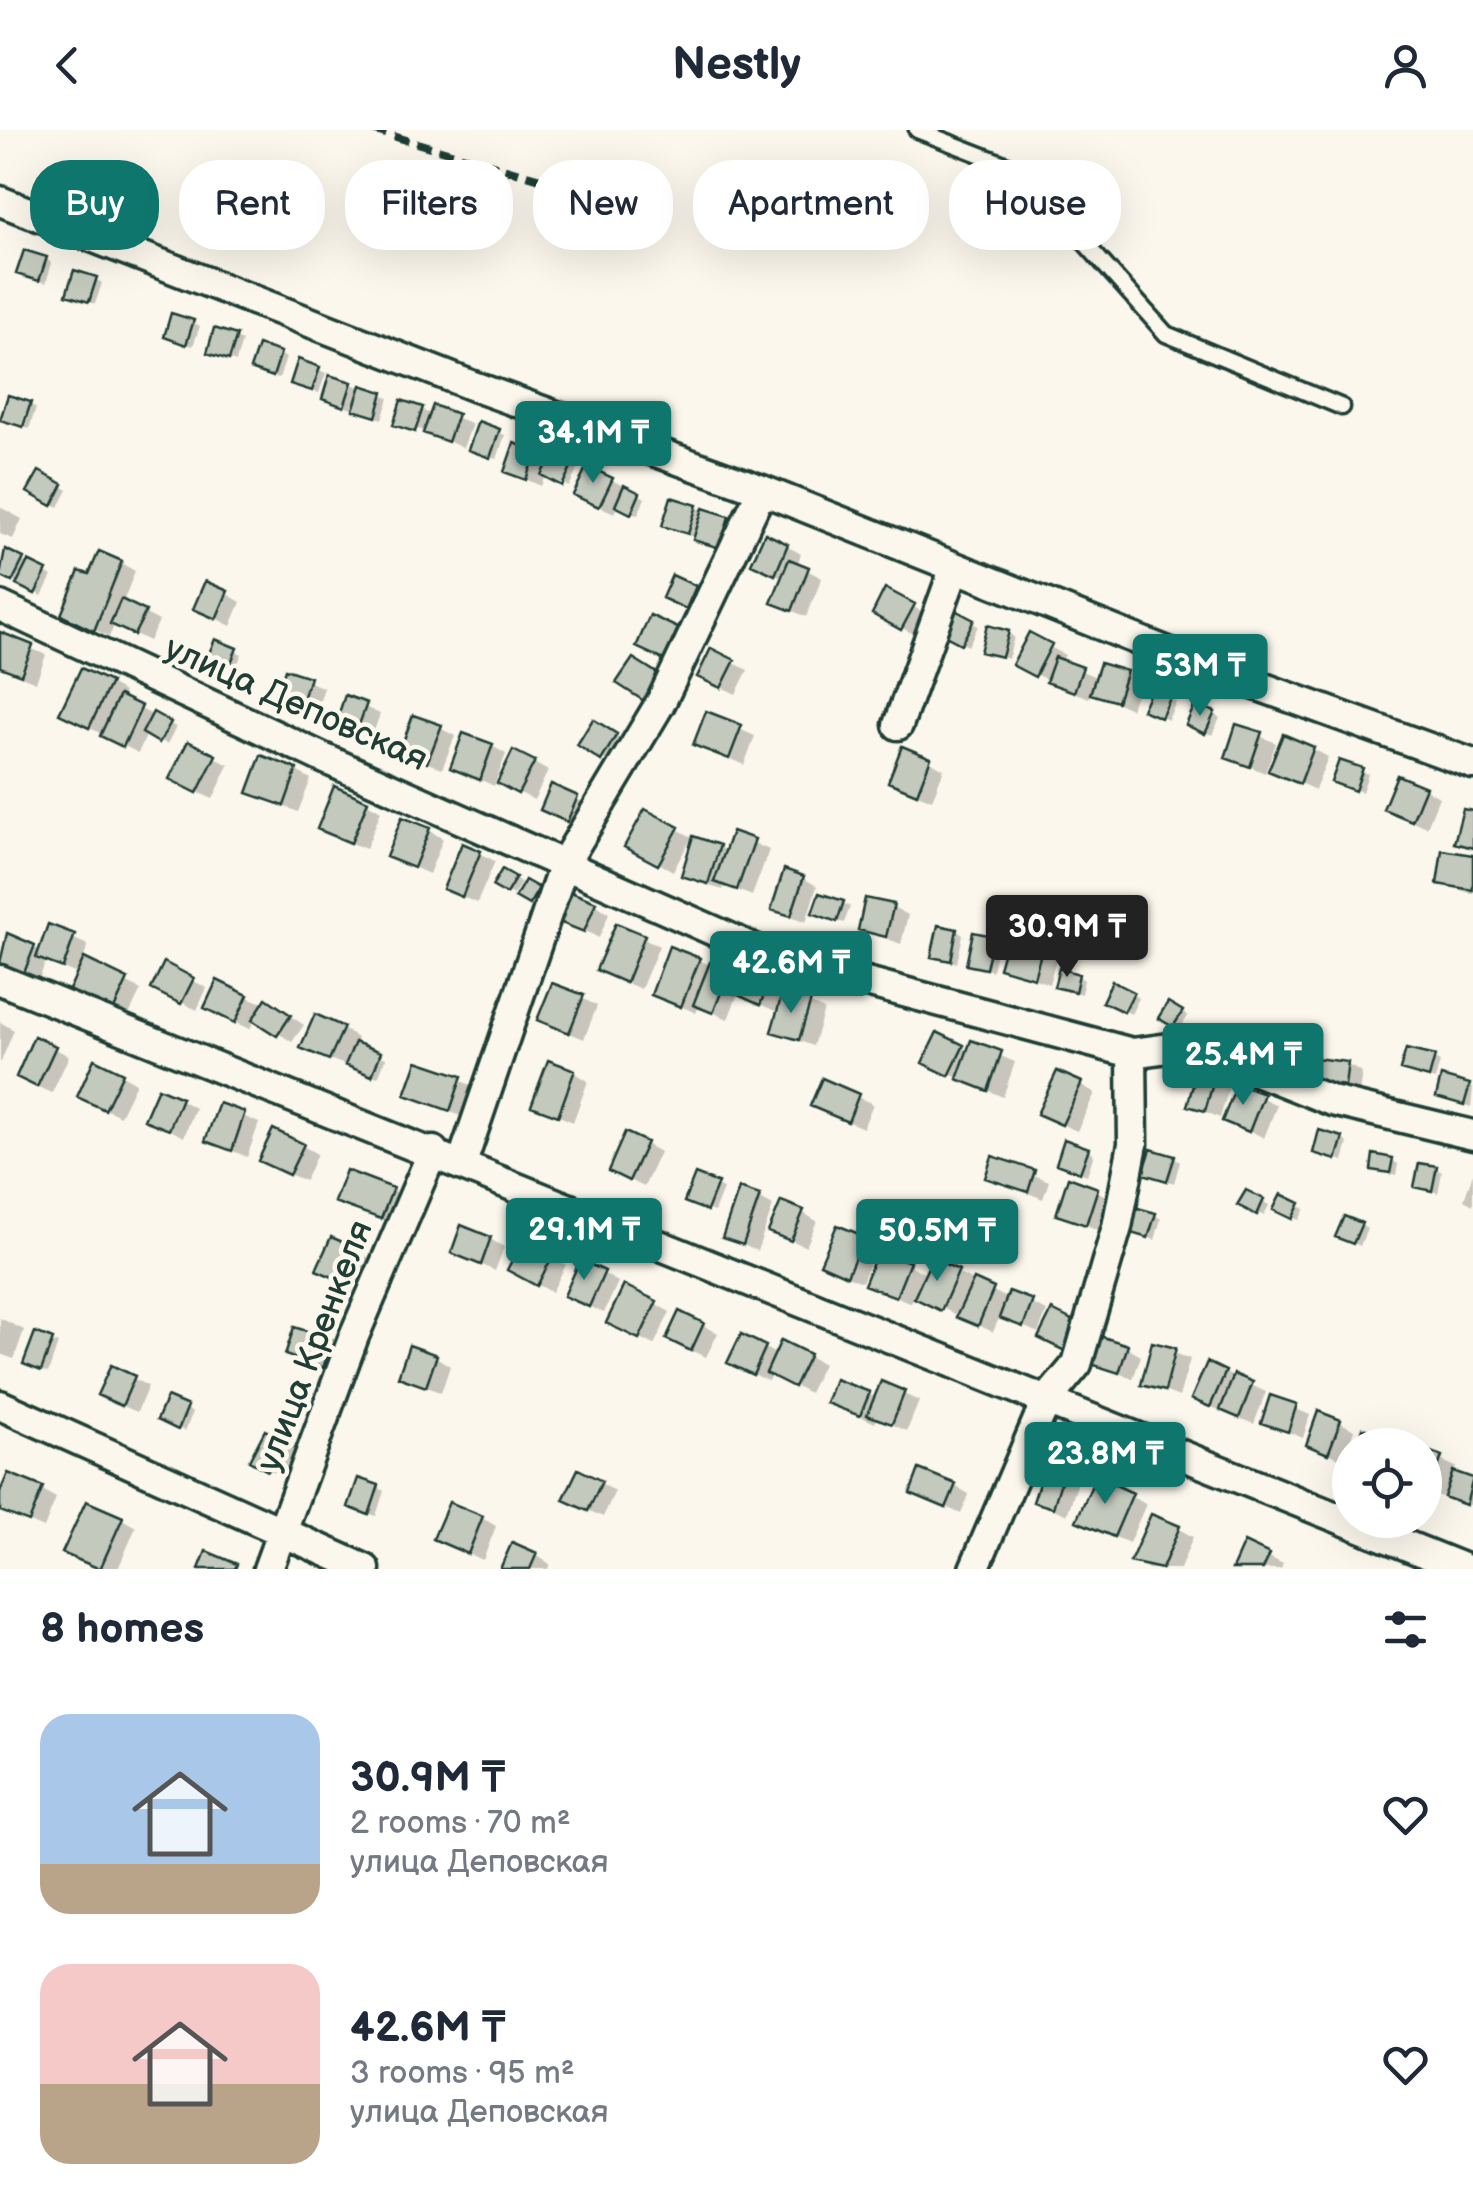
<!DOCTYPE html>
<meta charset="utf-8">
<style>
:root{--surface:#fff;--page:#f2f2f3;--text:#1f2937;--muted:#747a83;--accent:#0f766e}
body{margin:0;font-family:"Balsamiq Sans",sans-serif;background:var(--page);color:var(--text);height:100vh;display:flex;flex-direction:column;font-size:38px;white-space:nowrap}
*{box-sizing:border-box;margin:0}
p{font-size:32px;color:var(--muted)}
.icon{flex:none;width:55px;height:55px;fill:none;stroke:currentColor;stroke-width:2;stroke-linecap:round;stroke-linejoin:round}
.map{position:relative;height:1439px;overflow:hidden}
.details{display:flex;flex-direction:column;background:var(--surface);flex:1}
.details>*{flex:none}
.banner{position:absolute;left:30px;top:30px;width:1415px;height:90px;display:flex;gap:20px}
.fabs{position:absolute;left:1332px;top:1298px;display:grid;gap:20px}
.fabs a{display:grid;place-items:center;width:110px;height:110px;border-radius:50%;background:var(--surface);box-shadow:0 10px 40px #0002;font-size:50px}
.price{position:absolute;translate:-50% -85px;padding:0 22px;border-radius:10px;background:var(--accent);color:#fff;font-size:32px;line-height:65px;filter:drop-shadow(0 2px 5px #0008)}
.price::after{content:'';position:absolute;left:50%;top:60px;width:30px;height:22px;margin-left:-15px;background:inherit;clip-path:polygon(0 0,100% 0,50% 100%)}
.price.selected{background:#222;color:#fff}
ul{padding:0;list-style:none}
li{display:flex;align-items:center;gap:30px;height:250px;padding:0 40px}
li span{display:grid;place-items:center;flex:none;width:280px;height:200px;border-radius:30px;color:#555}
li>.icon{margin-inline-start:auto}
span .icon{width:120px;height:120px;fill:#fffc;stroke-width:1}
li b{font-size:42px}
h2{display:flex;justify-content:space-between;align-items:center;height:120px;padding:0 40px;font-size:42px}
.chip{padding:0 35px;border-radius:40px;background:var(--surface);box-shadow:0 10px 40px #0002;font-size:35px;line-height:90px}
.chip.selected{background:var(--accent);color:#fff}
header{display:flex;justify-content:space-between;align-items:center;height:130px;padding:0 40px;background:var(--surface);font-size:45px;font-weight:600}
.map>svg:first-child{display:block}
.shadow{fill:#0003}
.building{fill:#c4c9be;stroke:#1f3d34;stroke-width:2.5}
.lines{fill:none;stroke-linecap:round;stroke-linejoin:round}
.service-casing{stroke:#1f3d34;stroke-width:21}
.minor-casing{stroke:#1f3d34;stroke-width:35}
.service{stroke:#fbf7ec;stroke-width:14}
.minor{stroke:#fbf7ec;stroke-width:28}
.rail{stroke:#1f3d34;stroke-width:8;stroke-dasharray:15 8;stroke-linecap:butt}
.labels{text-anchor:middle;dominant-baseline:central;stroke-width:9;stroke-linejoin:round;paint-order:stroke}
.street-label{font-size:35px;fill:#1f3d34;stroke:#fbf7ec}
</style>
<header><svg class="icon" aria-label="back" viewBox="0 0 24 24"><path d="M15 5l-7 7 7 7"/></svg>Nestly<svg class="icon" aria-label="person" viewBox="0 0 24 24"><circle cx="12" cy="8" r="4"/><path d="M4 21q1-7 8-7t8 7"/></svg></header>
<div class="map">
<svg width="1473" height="1439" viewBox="0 0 1473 1439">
<rect width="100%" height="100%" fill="#fbf7ec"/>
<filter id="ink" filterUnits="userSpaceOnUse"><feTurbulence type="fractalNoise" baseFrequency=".01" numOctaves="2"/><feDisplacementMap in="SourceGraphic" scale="20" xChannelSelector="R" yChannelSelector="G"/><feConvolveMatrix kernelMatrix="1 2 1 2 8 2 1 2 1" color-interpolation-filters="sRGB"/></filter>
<g filter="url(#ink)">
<path class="shadow" d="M46,129L52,133L46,153L26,147Z
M96,150L102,153L95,174L75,167Z
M173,186L200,196L193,216L173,210Z
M236,208L242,211L236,232L216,225Z
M280,224L286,228L279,248L259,242Z
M299,233L326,243L319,263L299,257Z
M351,254L389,268L382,289L331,272Z
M30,274L36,278L29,299L9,292Z
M434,278L472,294L463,318L423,300L402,297L422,280L432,285Z
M479,294L505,305L497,329L477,322Z
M556,321L580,334L569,357L545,345L541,356L507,341L535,323L550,332Z
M40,344L68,360L59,377L30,362Z
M612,350L645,368L638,385L618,375L614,383L591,372Z
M0,377L22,389L13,409L0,404Z
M696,377L743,396L734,424L665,395Z
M787,416L801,424L797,435L822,448L806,487L774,472L784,448L768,441Z
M6,422L52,446L42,466L0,444Z
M121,433L135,441L123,472L159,491L149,511L115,494L109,507L79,492L90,447Z
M695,458L701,461L693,480L672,470Z
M886,462L928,485L917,506L875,483Z
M227,464L241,472L231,496L196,478Z
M952,481L978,496L968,516L942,501Z
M651,488L691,508L679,536L653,524Z
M1008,503L1014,507L1008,529L983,520Z
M0,505L46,525L36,552L0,538Z
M1030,506L1065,525L1061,532L1098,548L1126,543L1140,552L1131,579L1091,561L1089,568L1064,559L1016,534Z
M236,521L242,524L232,546L213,538Z
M712,522L748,540L736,564L715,554Z
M287,542L324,558L315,585L278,569Z
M109,554L124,562L121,569L176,597L167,614L147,604L138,623L77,591Z
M1170,568L1176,572L1168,590L1152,582Z
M347,569L380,584L370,612L337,597Z
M1214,584L1220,588L1212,605L1195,598Z
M707,585L755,606L744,635L696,614Z
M594,592L630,614L617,637L580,615Z
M1238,597L1276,613L1265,643L1228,627Z
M440,598L455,606L442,639L402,622Z
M189,614L229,635L213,669L186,657Z
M492,616L506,624L494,656L453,637Z
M1313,619L1328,627L1315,660L1271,640Z
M930,631L944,639L932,670L905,659Z
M534,633L548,641L534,670L514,660Z
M296,641L311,649L298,682L250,662Z
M1362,641L1368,644L1362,662L1341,655Z
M1425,659L1439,667L1427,697L1400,686Z
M577,669L591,677L582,698L557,687Z
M367,673L381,681L366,719L334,706Z
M646,682L692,707L673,741L627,716Z
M429,700L443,709L429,744L389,726Z
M734,704L769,720L752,766L725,755L723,760L699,753L684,744L719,717L728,722Z
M464,716L495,731L477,773L460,766Z
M1473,728V764L1439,753Z
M503,742L521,753L513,765L495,755Z
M803,748L817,756L806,792L774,779Z
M526,754L544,764L537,776L519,766Z
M843,773L850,777L844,793L821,786Z
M595,774L609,783L599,808L574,795Z
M893,777L908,785L901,814L861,799Z
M617,796L659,816L641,859L614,848Z
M49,798L88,815L83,830L141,860L127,889L85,869L79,845L46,831L39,849L0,831L9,806L41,821Z
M957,801L963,805L957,833L934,826Z
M992,809L998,812L992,841L969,833Z
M1043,814L1058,822L1049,854L1002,837Z
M699,830L737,847L740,841L824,880L813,916L774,901L783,873L779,872L775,881L738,864L728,889L699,876L696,883L654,864Z
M165,836L207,858L197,880L168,866Z
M1078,846L1084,850L1081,864L1057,856Z
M1113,855L1139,868L1131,884L1105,871Z
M247,867L281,880L304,895L292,912L255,888L250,899L221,886Z
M582,868L597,876L584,909L555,897Z
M1169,875L1188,886L1180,899L1162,888Z
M0,892L14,900L1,932H0Z
M343,899L357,908L354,915L386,928L378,947L318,925Z
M1251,899L1289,916L1280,939L1257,930Z
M938,905L970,921L972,914L1015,932L1003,967L940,940Z
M36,909L69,926L52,963L33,955Z
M1434,929L1440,932L1435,950L1409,942Z
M418,934L476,957L465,988L408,964Z
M1348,935L1362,943L1359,963L1329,958L1315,950Z
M574,942L588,951L573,992L534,975Z
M122,945L136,953L120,986L94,974Z
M1215,946L1230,954L1220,988L1190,975Z
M823,952L873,974L863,998L828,983Z
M1080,954L1095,963L1077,1001L1054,991Z
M1469,956L1473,958L1471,977L1445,969Z
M1239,957L1277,975L1264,1008L1237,994Z
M181,970L195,978L184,1007L148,989Z
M220,976L259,993L247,1027L208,1010Z
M1342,1009L1348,1013L1343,1031L1316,1022Z
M646,1014L660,1022L644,1057L625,1048Z
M303,1016L317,1024L305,1051L276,1038Z
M1088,1020L1094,1024L1087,1045L1065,1037Z
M1174,1028L1180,1032L1174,1053L1146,1043Z
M994,1029L1049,1051L1043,1069L988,1047Z
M1392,1030L1398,1034L1396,1045L1374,1038Z
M1436,1039L1442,1042L1438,1063L1417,1056Z
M1473,1043V1075L1464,1070Z
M697,1047L723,1059L714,1082L693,1074Z
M1070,1051L1112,1068L1101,1101L1059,1084Z
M392,1060L406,1068L396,1095L337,1071Z
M1247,1063L1269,1075L1264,1086L1241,1074Z
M1282,1067L1305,1079L1299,1090L1276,1079Z
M759,1068L773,1076L757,1121L725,1107Z
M803,1083L817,1091L806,1117L771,1101Z
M1155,1085L1161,1089L1155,1110L1127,1100Z
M1361,1095L1367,1099L1360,1116L1345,1109Z
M490,1109L504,1117L495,1141L454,1122Z
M863,1109L877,1117L862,1152L837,1142Z
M360,1123L374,1131L362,1159L334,1147Z
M552,1127L566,1135L552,1162L525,1148Z
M933,1131L1009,1169L1011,1164L1047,1181L1038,1203L1000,1186L993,1202L914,1165L911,1173L868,1154L908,1134L927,1145Z
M604,1144L618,1152L604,1183L582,1173Z
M656,1174L670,1182L654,1215L623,1200Z
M681,1184L718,1203L706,1227L683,1217Z
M0,1188L24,1200L14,1229L0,1224Z
M296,1200L346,1220L338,1244L288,1224Z
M52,1211L58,1214L48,1243L32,1237Z
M1154,1215L1190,1229L1179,1267L1144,1253Z
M765,1218L777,1225L809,1226L823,1234L809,1263L772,1243L768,1251L745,1240Z
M1127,1218L1141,1226L1133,1249L1094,1233Z
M436,1227L450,1236L441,1263L401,1245Z
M112,1238L148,1256L137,1282L114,1272Z
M1225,1243L1266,1262L1254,1294L1209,1276Z
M882,1254L919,1271L907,1301L877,1288L875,1293L829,1272L869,1264L876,1269Z
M1271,1268L1310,1285L1303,1308L1264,1292Z
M168,1271L193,1282L185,1301L166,1293Z
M1340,1292L1354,1300L1343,1330L1309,1314Z
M266,1303L298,1320L283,1347L266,1338Z
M1425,1323L1456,1337L1453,1344L1473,1350V1376L1425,1362Z
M1065,1337L1080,1346L1067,1385L1036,1371Z
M579,1342L615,1361L603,1387L581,1377Z
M1097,1350L1146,1374L1129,1413L1094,1398Z
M955,1356L969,1364L961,1384L913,1362Z
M378,1357L384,1361L376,1386L357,1380Z
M42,1360L56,1368L44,1398L0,1379V1369Z
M482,1388L496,1396L483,1430L451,1417Z
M122,1389L136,1397L118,1439H99L80,1430Z
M1179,1399L1193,1407L1180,1439H1148L1134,1431Z
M1245,1415L1283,1434L1281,1439H1235Z
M536,1425L550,1434L548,1439H505Z"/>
<path class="building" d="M24,120L47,127L39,151L16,144Z
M74,140L97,147L89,172L66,165Z
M171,183L194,190L186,215L164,207Z
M214,198L237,205L229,230L207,223Z
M258,215L281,222L273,247L250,239Z
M298,229L320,237L312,261L290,254Z
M329,245L352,252L344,277L322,269Z
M361,255L383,262L376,287L353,280Z
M8,265L31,272L23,297L0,290Z
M401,270L423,277L415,302L393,295Z
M433,275L458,284L448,312L423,303Z
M478,291L500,299L490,328L468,320Z
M514,313L536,321L526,350L504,342Z
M555,318L575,329L562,356L541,345Z
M587,336L613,348L599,377L573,365Z
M39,341L63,354L52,376L27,362Z
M624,355L640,363L631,384L615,376Z
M671,367L697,375L688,404L662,396Z
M703,378L729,386L720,418L693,410Z
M765,403L788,414L775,445L751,434Z
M5,419L24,428L12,452L0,446Z
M99,421L122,431L94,501L61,485L79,441L89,444Z
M789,429L809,437L792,481L771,473Z
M28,431L47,440L35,464L16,455Z
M672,445L696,456L686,479L662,468Z
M205,451L228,461L216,489L193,479Z
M885,458L915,474L901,500L872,484Z
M121,469L146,481L134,505L110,494Z
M951,478L974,490L961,514L938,502Z
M650,485L678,498L664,530L636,517Z
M987,495L1009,501L1002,527L980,522Z
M0,502L33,515L21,545L0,537Z
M1029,502L1052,514L1035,547L1012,535Z
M215,509L237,518L226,545L204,535Z
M711,518L735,530L721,558L697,547Z
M1055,527L1083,537L1074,562L1046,552Z
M633,528L660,545L644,571L616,553Z
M1100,533L1127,541L1117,572L1090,564Z
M81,538L111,552L89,598L59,584Z
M285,539L310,547L300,579L275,570Z
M1152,558L1171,566L1161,588L1142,580Z
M119,565L142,576L123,617L100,606Z
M345,565L367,573L355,606L334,598Z
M1195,574L1215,582L1205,604L1186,595Z
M706,581L742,595L729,629L693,615Z
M153,582L171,592L159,613L142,603Z
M413,585L442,595L427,633L399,623Z
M593,589L617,604L601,631L577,615Z
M1236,594L1262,602L1250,637L1225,628Z
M463,603L493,614L480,650L450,638Z
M1283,604L1314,617L1300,654L1268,641Z
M188,611L216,625L197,663L169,649Z
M902,616L931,628L917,664L888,652Z
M513,620L535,631L518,664L497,653Z
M261,625L297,639L284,676L247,663Z
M1339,630L1363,638L1355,661L1331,652Z
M1397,645L1426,657L1412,691L1383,679Z
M551,654L578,666L567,692L540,680Z
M334,656L368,671L351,713L317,699Z
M645,679L679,697L658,735L624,717Z
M1463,679L1473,681V718L1454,713Z
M402,687L430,698L414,738L386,727Z
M732,701L755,709L737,760L714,752Z
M693,706L720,715L708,754L681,746Z
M462,713L481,721L462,767L443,759Z
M1442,720L1473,725V760L1437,754Z
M502,739L516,747L506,764L492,756Z
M784,739L804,746L791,786L771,780Z
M525,750L539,758L529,775L515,767Z
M571,762L596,772L584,802L559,792Z
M819,763L844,771L837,792L812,783Z
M865,768L894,774L886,807L858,800Z
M616,793L645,805L626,853L596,840Z
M48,794L75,804L63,838L36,828Z
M938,795L957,799L951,831L931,827Z
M973,802L993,806L986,839L966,835Z
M1009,802L1044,812L1034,848L999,838Z
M7,803L35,815L24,843L0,833Z
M669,816L700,828L681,877L651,865Z
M84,828L128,849L112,883L68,862Z
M164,832L194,848L181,874L151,859Z
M710,832L730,840L713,883L693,875Z
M739,838L770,851L760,875L729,861Z
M1059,838L1079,844L1075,862L1054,857Z
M217,850L248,865L235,893L204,878Z
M1112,851L1134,862L1124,882L1102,872Z
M552,853L584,865L569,903L537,890Z
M783,861L811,870L799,910L771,902Z
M266,868L291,885L277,906L252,890Z
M1168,872L1183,881L1173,897L1158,888Z
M315,884L344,897L329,930L300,918Z
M1250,896L1275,905L1265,933L1240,923Z
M937,902L964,915L949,946L922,933Z
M34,906L56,916L37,957L16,947Z
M971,910L1002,921L988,961L957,949Z
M355,912L381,922L372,946L345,935Z
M1406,919L1435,926L1429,948L1400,940Z
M1315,928L1348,932L1345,956L1312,951Z
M94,929L123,943L105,980L77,967Z
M548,930L575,940L558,986L531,976Z
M417,931L462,946L450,981L405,965Z
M1198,938L1216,943L1205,981L1187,976Z
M1057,941L1082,952L1062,995L1037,984Z
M1441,946L1470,954L1464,975L1436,967Z
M822,948L859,964L848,992L810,976Z
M1237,954L1264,964L1249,1002L1222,991Z
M158,958L182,968L169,1000L144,990Z
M219,973L245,982L232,1021L205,1011Z
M273,999L304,1014L289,1045L258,1031Z
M1319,1000L1343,1007L1336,1030L1313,1023Z
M625,1002L647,1012L629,1051L608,1041Z
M1064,1009L1089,1018L1080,1043L1056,1034Z
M1151,1019L1175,1026L1167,1051L1143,1044Z
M1373,1024L1393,1028L1390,1043L1371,1040Z
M992,1026L1035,1040L1028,1062L985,1048Z
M1419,1033L1437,1036L1432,1061L1414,1057Z
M346,1040L393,1058L381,1089L334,1072Z
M695,1044L718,1053L707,1081L684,1072Z
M1068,1047L1098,1058L1086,1095L1056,1085Z
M739,1058L760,1065L743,1115L722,1108Z
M1246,1060L1264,1069L1257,1085L1237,1075Z
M1281,1064L1300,1073L1292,1089L1273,1080Z
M781,1071L804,1080L791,1111L768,1102Z
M1131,1076L1156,1083L1148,1108L1124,1101Z
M1344,1086L1362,1093L1353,1114L1335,1107Z
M461,1095L491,1107L481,1135L451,1123Z
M837,1095L864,1106L847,1146L820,1134Z
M331,1107L361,1120L347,1153L316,1140Z
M523,1109L553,1125L537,1156L507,1140Z
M878,1120L910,1132L896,1167L864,1155Z
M932,1128L959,1140L941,1181L914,1168Z
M580,1130L605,1141L589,1177L564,1166Z
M974,1149L994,1158L978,1196L956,1187Z
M624,1155L657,1171L639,1209L606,1193Z
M1009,1161L1033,1170L1023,1197L999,1188Z
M1052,1180L1078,1193L1065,1221L1038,1208Z
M679,1181L704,1193L691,1221L666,1209Z
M294,1197L332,1209L323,1238L285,1225Z
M35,1202L53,1209L41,1241L23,1234Z
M741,1204L766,1216L753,1245L727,1233Z
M1100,1206L1128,1215L1119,1243L1091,1234Z
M781,1210L810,1224L794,1257L766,1243Z
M1152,1212L1176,1218L1165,1261L1141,1255Z
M409,1215L437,1225L426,1257L398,1247Z
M1207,1232L1226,1241L1210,1277L1191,1269Z
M111,1235L135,1246L122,1276L97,1265Z
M1234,1244L1253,1252L1239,1288L1220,1280Z
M835,1249L870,1262L860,1286L826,1273Z
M881,1251L905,1261L892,1294L867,1285Z
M1270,1265L1297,1274L1288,1302L1261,1293Z
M167,1267L188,1276L178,1300L157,1290Z
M1318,1281L1341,1290L1328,1324L1306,1315Z
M1363,1298L1388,1308L1385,1315H1357Z
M265,1300L285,1310L268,1341L249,1331Z
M1425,1320L1442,1326L1430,1362L1425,1360Z
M1047,1329L1066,1335L1053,1378L1033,1372Z
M578,1339L602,1351L588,1381L563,1370Z
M919,1339L956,1354L946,1378L910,1363Z
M1453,1341L1473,1348L1466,1375L1444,1367Z
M8,1343L43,1357L29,1392L0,1381V1362Z
M1096,1346L1133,1363L1114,1407L1076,1391Z
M358,1348L379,1355L369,1385L348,1377Z
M86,1371L123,1387L100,1439L62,1423Z
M449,1372L483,1386L468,1424L433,1409Z
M1151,1384L1180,1396L1162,1439L1130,1432Z
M512,1412L537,1423L530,1439H500Z
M1244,1412L1270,1424L1263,1439H1232Z
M206,1421L237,1434L235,1439H199Z"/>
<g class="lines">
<g class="service-casing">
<path id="service" d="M917,0L1020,40L1166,204L1342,277"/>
</g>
<g class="minor-casing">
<path id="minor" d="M0,71L473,256L762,360L1193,532L1473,634
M0,476L323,628L773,827L1132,923L1191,915L1332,971L1473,1005
M898,595L955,437
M0,850L1465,1439
M462,1033L564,734L661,572L762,360
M0,1275L365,1439
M268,1439L354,1206L433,1021
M974,1439L1046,1271L1077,1234L1117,1097L1133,1014L1132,923"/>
</g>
<use href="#service" class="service"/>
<use href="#minor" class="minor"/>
<path class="rail" d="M372,0L561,55"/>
</g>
</g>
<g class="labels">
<g class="street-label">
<text transform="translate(296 574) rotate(24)">улица Деповская</text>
<text transform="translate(315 1216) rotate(-69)">улица Кренкеля</text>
</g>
</g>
</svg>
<div class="fabs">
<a><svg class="icon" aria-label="locate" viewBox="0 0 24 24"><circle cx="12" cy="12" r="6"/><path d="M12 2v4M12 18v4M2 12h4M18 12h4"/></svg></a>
</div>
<b class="price" style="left:593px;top:356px">34.1M ₸</b>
<b class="price" style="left:1200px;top:589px">53M ₸</b>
<b class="price selected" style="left:1067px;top:850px">30.9M ₸</b>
<b class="price" style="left:791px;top:886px">42.6M ₸</b>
<b class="price" style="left:1243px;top:978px">25.4M ₸</b>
<b class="price" style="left:584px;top:1153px">29.1M ₸</b>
<b class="price" style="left:937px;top:1154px">50.5M ₸</b>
<b class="price" style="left:1105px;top:1377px">23.8M ₸</b>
<div class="banner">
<a class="chip selected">Buy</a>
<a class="chip">Rent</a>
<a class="chip">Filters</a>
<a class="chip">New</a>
<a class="chip">Apartment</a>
<a class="chip">House</a>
</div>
</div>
<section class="details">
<h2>8 homes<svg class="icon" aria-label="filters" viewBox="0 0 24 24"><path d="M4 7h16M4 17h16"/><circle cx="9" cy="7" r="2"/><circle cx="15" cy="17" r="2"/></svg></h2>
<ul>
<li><span style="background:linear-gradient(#a9c7e8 75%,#b9a48a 0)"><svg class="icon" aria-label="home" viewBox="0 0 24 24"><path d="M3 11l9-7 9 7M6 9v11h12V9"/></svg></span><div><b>30.9M ₸</b><p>2 rooms · 70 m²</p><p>улица Деповская</p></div><svg class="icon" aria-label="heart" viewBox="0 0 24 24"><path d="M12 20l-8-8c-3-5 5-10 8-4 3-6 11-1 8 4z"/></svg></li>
<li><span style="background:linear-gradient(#f6c9c9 60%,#b9a48a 0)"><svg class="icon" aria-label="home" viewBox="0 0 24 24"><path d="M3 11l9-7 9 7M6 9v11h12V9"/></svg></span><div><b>42.6M ₸</b><p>3 rooms · 95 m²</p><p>улица Деповская</p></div><svg class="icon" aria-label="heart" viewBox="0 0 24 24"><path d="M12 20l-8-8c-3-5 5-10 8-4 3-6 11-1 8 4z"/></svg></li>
</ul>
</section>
